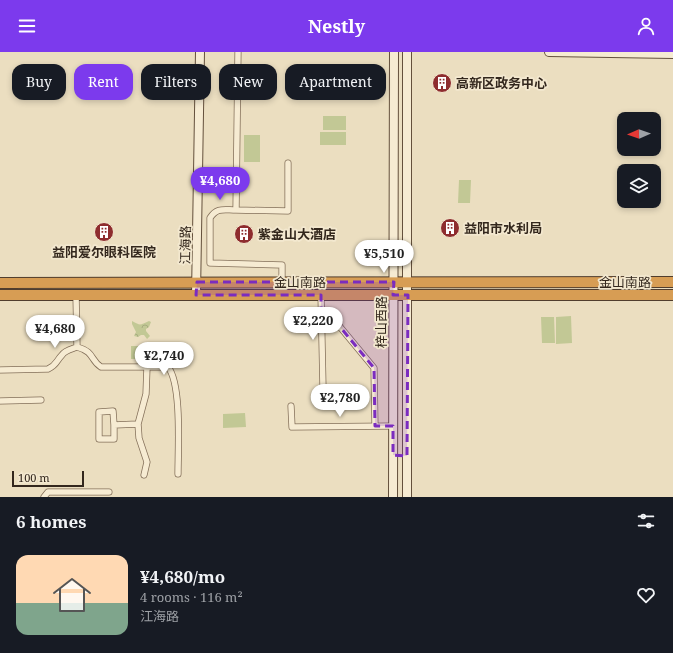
<!DOCTYPE html>
<meta charset="utf-8">
<style>
:root{--surface:#171b24;--page:#242831;--text:#f1f3f6;--muted:#9ea1a6;--line:#363941;--accent:#7c3aed}
body{margin:0;font-family:"Noto Serif","Noto Sans SC",serif;background:var(--page);color:var(--text);height:100vh;display:flex;flex-direction:column;font-size:15px;white-space:nowrap}
*{box-sizing:border-box;margin:0}
p{font-size:13px;color:var(--muted)}
.icon{flex:none;width:22px;height:22px;fill:none;stroke:currentColor;stroke-width:2;stroke-linecap:round;stroke-linejoin:round}
.map{position:relative;height:445px;overflow:hidden}
.details{display:flex;flex-direction:column;background:var(--surface);flex:1}
.details>*{flex:none}
.guide{position:absolute;left:12px;top:12px;width:400px;height:36px;display:flex;gap:8px}
.needle{width:26px;rotate:268deg}
.fabs{position:absolute;left:617px;top:60px;display:grid;gap:8px}
.fabs a{display:grid;place-items:center;width:44px;height:44px;border-radius:8px;background:var(--surface);box-shadow:0 2px 6px #0003;font-size:20px}
.scale{position:absolute;left:12px;bottom:10px;width:72px;box-sizing:border-box;padding-left:4px;border:2px solid #33271d;border-top:0;font-size:11px;line-height:14px;white-space:nowrap;color:#33271d;-webkit-text-stroke:3px #f3e8cf;paint-order:stroke}
.price{position:absolute;translate:-50% -34px;padding:0 9px;border-radius:14px;background:#fff;color:#222;font-size:13px;line-height:26px;filter:drop-shadow(0 1px 2px #0008)}
.price::after{content:'';position:absolute;left:50%;top:24px;width:12px;height:9px;margin-left:-6px;background:inherit;clip-path:polygon(0 0,100% 0,50% 100%)}
.price.active{background:var(--accent);color:#fff}
ul{padding:0;list-style:none}
li{display:flex;align-items:center;gap:12px;height:100px;padding:0 16px}
li+li{border-top:1px solid var(--line)}
li span{display:grid;place-items:center;flex:none;width:112px;height:80px;border-radius:12px;color:#555}
li>.icon{margin-inline-start:auto}
span .icon{width:48px;height:48px;fill:#fffc;stroke-width:1}
li b{font-size:17px}
h2{display:flex;justify-content:space-between;align-items:center;height:48px;padding:0 16px;font-size:17px}
.chip{padding:0 14px;border-radius:12px;background:var(--surface);box-shadow:0 2px 6px #0003;font-size:14px;line-height:36px}
.chip.active{background:var(--accent);color:#fff}
header{display:flex;justify-content:space-between;align-items:center;height:52px;padding:0 16px;background:var(--accent);color:#fff;font-size:18px;font-weight:700}
.map>svg:first-child{display:block}
.park{fill:url(#park-crowns)}
.pitch{fill:#c2c895}
.lines{fill:none;stroke-linecap:round;stroke-linejoin:round}
.street-casing{stroke:#836f59;stroke-width:7}
.secondary-casing{stroke:#64503c;stroke-width:10}
.highway-casing{stroke:#503d2d;stroke-width:12}
.street{stroke:#f6ebd2;stroke-width:5.5}
.secondary{stroke:#f6ebd2;stroke-width:8}
.highway{stroke:#d79d54;stroke-width:10}
.marked{fill:#7b2cbf;fill-opacity:0.2;stroke:#7b2cbf;stroke-width:3;stroke-dasharray:8 5;stroke-linejoin:round}
.labels{text-anchor:middle;dominant-baseline:central;stroke-width:3.5;stroke-linejoin:round;paint-order:stroke}
.poi-label{font-size:13px;font-weight:bold;fill:#33271d;stroke:#f3e8cf;text-anchor:start}
.street-label{font-size:13px;fill:#33271d;stroke:#f3e8cf}
</style>
<header><svg class="icon" aria-label="menu" viewBox="0 0 24 24"><path d="M4 6h16M4 12h16M4 18h16"/></svg>Nestly<svg class="icon" aria-label="person" viewBox="0 0 24 24"><circle cx="12" cy="8" r="4"/><path d="M4 21q1-7 8-7t8 7"/></svg></header>
<div class="map">
<svg width="673" height="445" viewBox="0 0 673 445">
<defs>
<pattern id="park-crowns" width="20" height="18" patternUnits="userSpaceOnUse"><rect width="20" height="18" fill="#c2c895"/><path d="M2 6a3 3 0 1 1 6 0M12 15a3 3 0 1 1 6 0" fill="none" stroke="#a7ac80"/></pattern>
</defs>
<rect width="100%" height="100%" fill="#ebdec0"/>
<path class="park" d="M132,269C141,274 140,273 149,269L151,270L149,275L146,277V279L150,284L147,287L144,283H141L138,285L134,284L136,280L132,272Z"/>
<path class="pitch" d="M323,64H346V78H323Z
M320,80H346V93H320Z
M244,83H260V110H244Z
M459,128H471L470,151H458Z
M571,264L572,291L556,292V265Z
M541,265H554L555,291H542Z
M131,294H153V307H131Z
M245,361L246,375L223,376V362Z"/>
<g class="lines">
<g class="street-casing">
<path id="street" d="M238,0L236,158C224,158 217,155 210,166V211L282,213V230
M236,158L288,159V111
M321,243L323,336
M321,265L331,264L374,316L375,374
M77,295C95,300 90,308 101,315H168C182,332 178,398 178,422
M0,318L48,317C57,313 56,309 62,303C65,298 72,297 77,295L76,243
M0,349L41,348
M291,354L292,375L393,374
M114,373V387H99V360L113,359L114,373L138,372
M144,423L147,410L139,386L138,372L146,342L147,315
M44,445L48,440H109"/>
</g>
<g class="secondary-casing">
<path id="secondary" d="M549,0L673,2
M196,243L200,0
M393,445L394,0
M407,445V0"/>
</g>
<g class="highway-casing">
<path id="highway" d="M0,231L673,230
M0,243H673"/>
</g>
<use href="#street" class="street"/>
<use href="#secondary" class="secondary"/>
<use href="#highway" class="highway"/>
</g>
<path class="marked" d="M197,230H394L393,243H408L407,404L393,403V374H375L374,316L331,264L321,265V243H196Z"/>
<defs>
<g id="building-disc" transform="scale(1)"><circle r="9.5" fill="#8e2c2e" stroke="#f3e8cf"/><path d="M-4-6H4V6H1V3H-1V6H-4ZM-2.5-4.3h1.7v1.8h-1.7ZM.8-4.3h1.7v1.8H.8ZM-2.5-1h1.7V.8h-1.7ZM.8-1h1.7V.8H.8Z" fill="#fff"/></g>
</defs>
<g fill-rule="evenodd">
<use href="#building-disc" x="442" y="31"/>
<use href="#building-disc" x="450" y="176"/>
<use href="#building-disc" x="104" y="180"/>
<use href="#building-disc" x="244" y="182"/>
</g>
<g class="labels">
<g class="poi-label">
<text x="456" y="31">高新区政务中心</text>
<text x="464" y="176">益阳市水利局</text>
<text x="258" y="182">紫金山大酒店</text>
<text x="104" y="200" text-anchor="middle">益阳爱尔眼科医院</text>
</g>
<g class="street-label">
<text transform="translate(185 193) rotate(-89)">江海路</text>
<text x="300" y="230">金山南路</text>
<text x="625" y="230">金山南路</text>
<text transform="translate(381 270) rotate(-90)">梓山西路</text>
</g>
</g>
</svg>
<div class="fabs">
<a><svg class="needle" viewBox="-14 -14 28 28"><path d="M0-13l5 13h-10z" fill="#e53935"/><path d="M0 13l5-13h-10z" fill="#9ea1a6"/></svg></a>
<a><svg class="icon" aria-label="layers" viewBox="0 0 24 24"><path d="M12 4l9 5-9 5-9-5zM3 14l9 5 9-5"/></svg></a>
</div>
<div class="scale">100 m</div>
<b class="price active" style="left:220px;top:149px">¥4,680</b>
<b class="price" style="left:384px;top:222px">¥5,510</b>
<b class="price" style="left:313px;top:289px">¥2,220</b>
<b class="price" style="left:55px;top:297px">¥4,680</b>
<b class="price" style="left:164px;top:324px">¥2,740</b>
<b class="price" style="left:340px;top:366px">¥2,780</b>
<div class="guide">
<a class="chip">Buy</a>
<a class="chip active">Rent</a>
<a class="chip">Filters</a>
<a class="chip">New</a>
<a class="chip">Apartment</a>
</div>
</div>
<section class="details">
<h2>6 homes<svg class="icon" aria-label="filters" viewBox="0 0 24 24"><path d="M4 7h16M4 17h16"/><circle cx="9" cy="7" r="2"/><circle cx="15" cy="17" r="2"/></svg></h2>
<ul>
<li><span style="background:linear-gradient(#ffd9b3 60%,#7fa58c 0)"><svg class="icon" aria-label="home" viewBox="0 0 24 24"><path d="M3 11l9-7 9 7M6 9v11h12V9"/></svg></span><div><b>¥4,680/mo</b><p>4 rooms · 116 m²</p><p>江海路</p></div><svg class="icon" aria-label="heart" viewBox="0 0 24 24"><path d="M12 20l-8-8c-3-5 5-10 8-4 3-6 11-1 8 4z"/></svg></li>
</ul>
</section>
